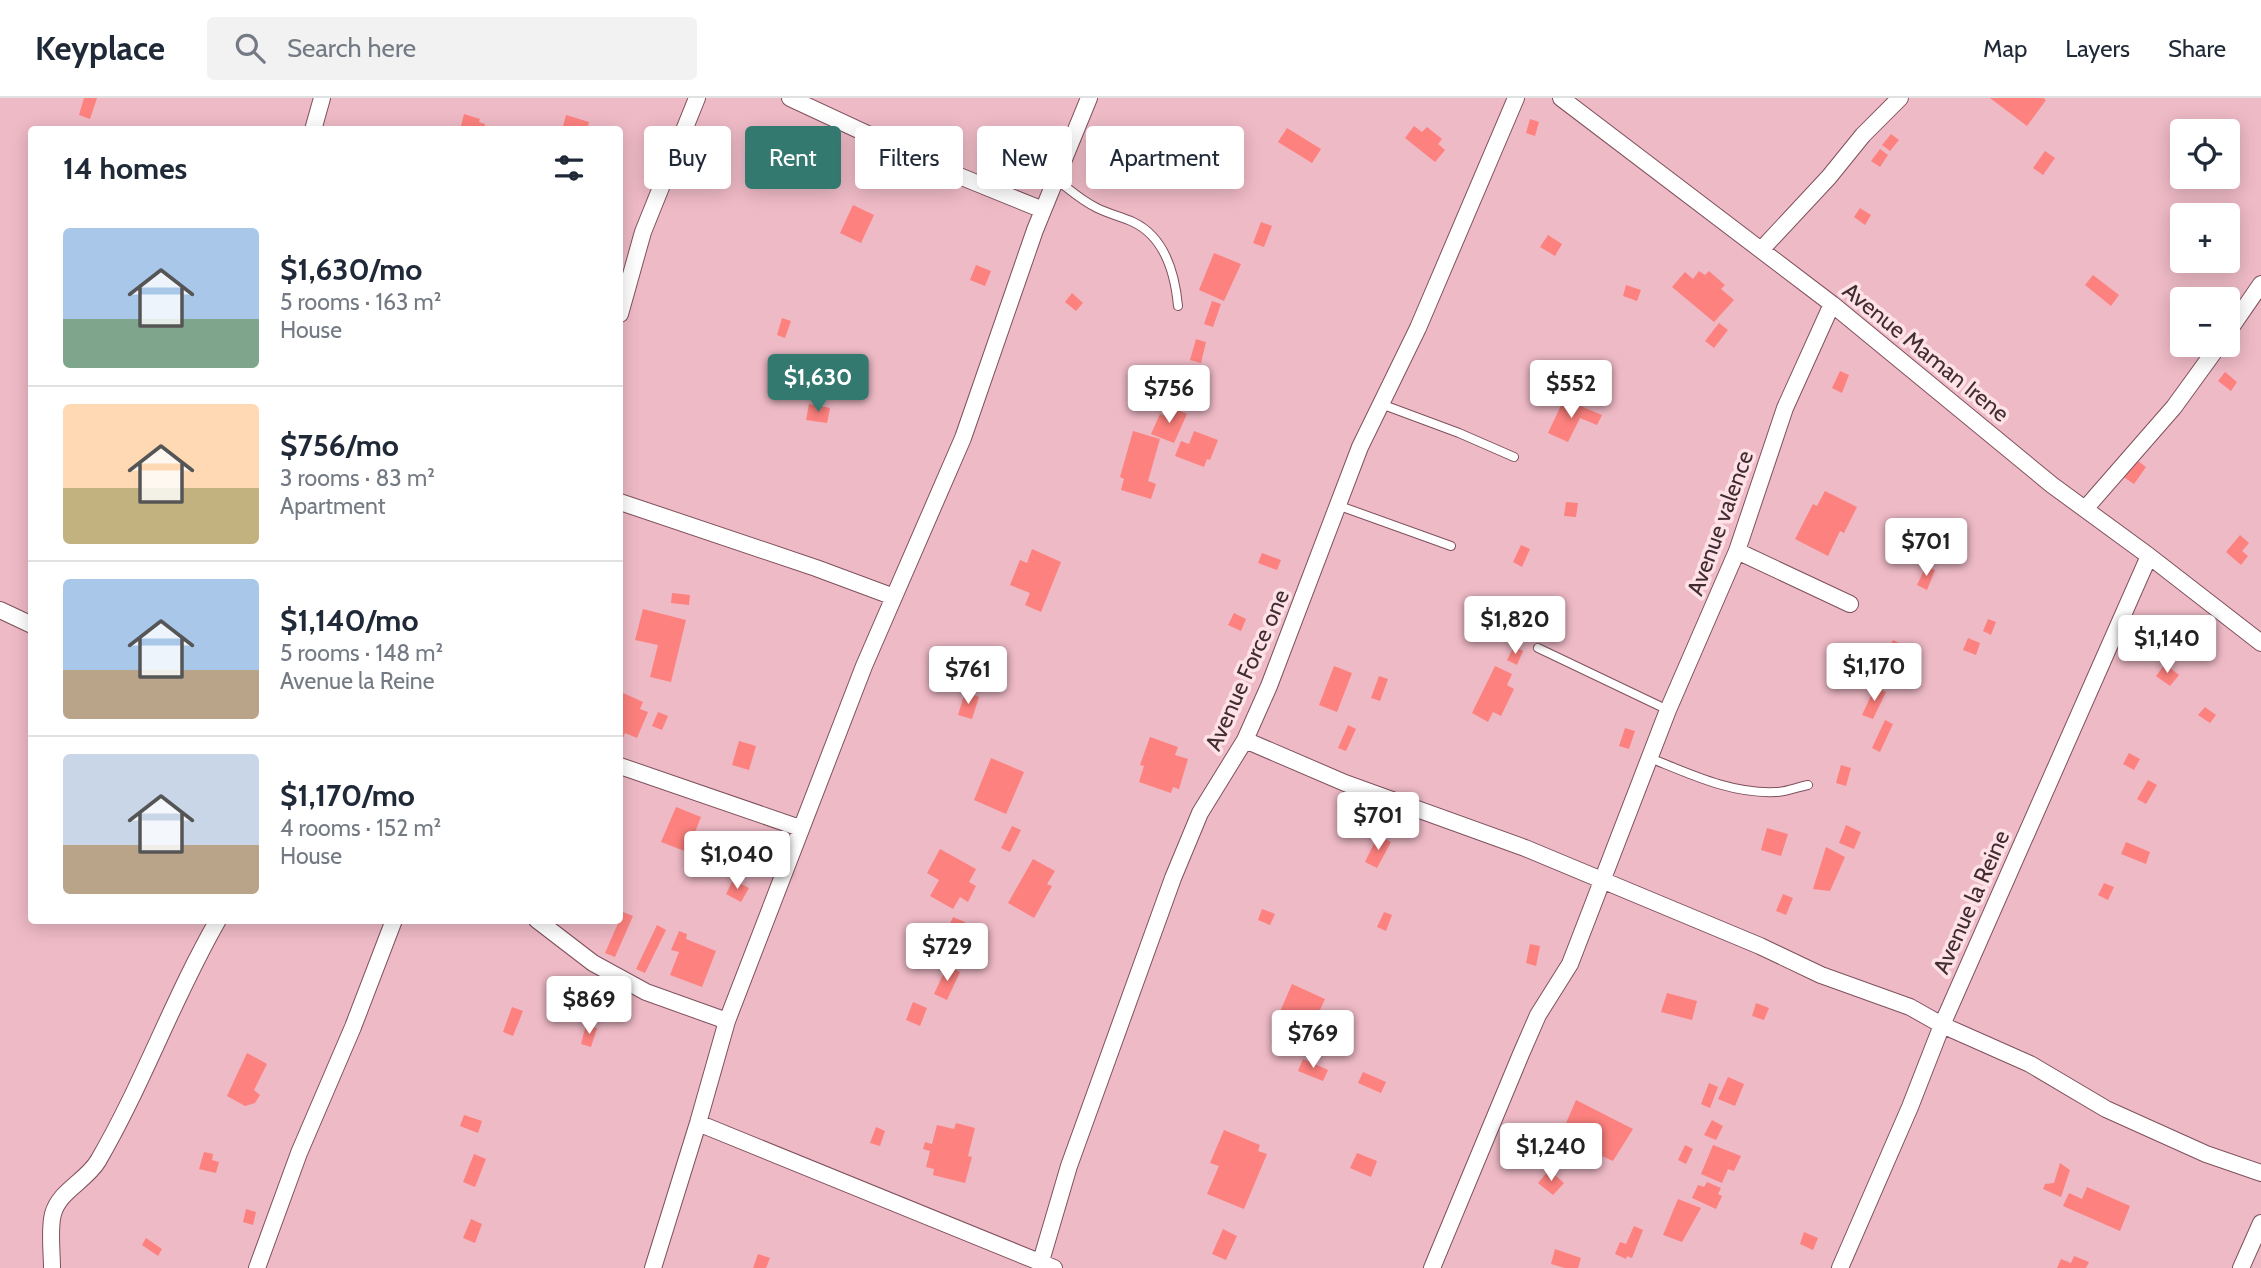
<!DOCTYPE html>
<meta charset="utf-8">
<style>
:root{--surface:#fff;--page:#f2f2f3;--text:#1f2937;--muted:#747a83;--line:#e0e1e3;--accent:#33796f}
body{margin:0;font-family:Cabin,sans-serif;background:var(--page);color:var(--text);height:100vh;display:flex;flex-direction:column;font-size:26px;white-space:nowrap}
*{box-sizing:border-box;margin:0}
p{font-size:23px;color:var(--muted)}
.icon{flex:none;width:38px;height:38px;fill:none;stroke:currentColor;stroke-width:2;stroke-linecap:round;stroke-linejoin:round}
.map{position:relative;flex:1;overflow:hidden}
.sheet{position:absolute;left:28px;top:28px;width:595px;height:798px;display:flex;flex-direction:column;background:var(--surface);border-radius:7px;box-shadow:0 4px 18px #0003}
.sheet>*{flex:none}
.hud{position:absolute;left:644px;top:28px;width:665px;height:63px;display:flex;gap:14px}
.buttons{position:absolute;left:2170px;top:21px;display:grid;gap:14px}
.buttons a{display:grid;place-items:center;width:70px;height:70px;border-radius:7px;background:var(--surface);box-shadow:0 4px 18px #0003;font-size:35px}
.price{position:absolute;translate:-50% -60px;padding:0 16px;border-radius:7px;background:#fff;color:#222;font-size:23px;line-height:46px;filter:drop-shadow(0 2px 4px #0008)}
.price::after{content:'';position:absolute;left:50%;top:42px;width:21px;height:16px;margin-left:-10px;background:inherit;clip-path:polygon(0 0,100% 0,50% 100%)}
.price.current{background:var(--accent);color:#fff}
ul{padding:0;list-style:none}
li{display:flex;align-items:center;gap:21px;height:175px;padding:0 35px}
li+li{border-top:2px solid var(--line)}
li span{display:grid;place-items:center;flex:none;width:196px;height:140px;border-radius:7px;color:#555}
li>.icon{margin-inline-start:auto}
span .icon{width:84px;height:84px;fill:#fffc;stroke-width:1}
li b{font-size:30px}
h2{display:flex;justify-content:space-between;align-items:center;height:84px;padding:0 35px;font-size:30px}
.tag{padding:0 24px;border-radius:7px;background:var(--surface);box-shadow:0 4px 18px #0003;font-size:24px;line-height:63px}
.tag.current{background:var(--accent);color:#fff}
header{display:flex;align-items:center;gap:42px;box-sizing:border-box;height:98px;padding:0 35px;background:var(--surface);border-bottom:2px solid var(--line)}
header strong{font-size:33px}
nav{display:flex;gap:38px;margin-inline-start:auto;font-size:24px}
.search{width:490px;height:63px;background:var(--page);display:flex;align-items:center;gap:18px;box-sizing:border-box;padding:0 24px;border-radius:7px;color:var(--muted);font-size:26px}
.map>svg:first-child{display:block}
.building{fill:#fd817e}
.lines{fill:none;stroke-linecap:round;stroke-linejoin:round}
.lane-casing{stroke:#7f515d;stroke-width:10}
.street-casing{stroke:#7f515d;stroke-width:18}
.lane{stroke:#fff;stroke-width:8}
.street{stroke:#fff;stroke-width:16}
.labels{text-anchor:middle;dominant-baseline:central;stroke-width:7;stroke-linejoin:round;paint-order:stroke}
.street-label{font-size:23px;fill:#412c31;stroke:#fee2e8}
</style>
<header>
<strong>Keyplace</strong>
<div class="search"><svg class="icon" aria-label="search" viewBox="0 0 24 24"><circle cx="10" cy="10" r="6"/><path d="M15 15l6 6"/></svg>Search here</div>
<nav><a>Map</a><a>Layers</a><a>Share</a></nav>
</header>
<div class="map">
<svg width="2261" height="1170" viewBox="0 0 2261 1170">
<rect width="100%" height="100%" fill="#eebac6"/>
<path class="building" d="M84,0H97L90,21L79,17Z
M1990,0H2043L2046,2L2027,28Z
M464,16L480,21L479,24L485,26L484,32H460Z
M566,17L589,24L587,32H562Z
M1530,21L1539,24L1535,38L1526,35Z
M1414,28L1422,34L1427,29L1442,41L1438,46L1445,52L1435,64L1405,40Z
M1287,30L1321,51L1312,65L1278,44Z
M1015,35L1029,42L1021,59L1007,53Z
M1891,36L1899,42L1890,53L1882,47Z
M1880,51L1888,57L1880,69L1871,63Z
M2045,53L2055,60L2043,77L2033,70Z
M853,107L874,117L861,145L840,135Z
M1860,110L1871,117L1865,127L1854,119Z
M1261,124L1272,128L1264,149L1253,145Z
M1548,137L1562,146L1555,158L1540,149Z
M1214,155L1241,166L1224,203L1199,192Z
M976,167L991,173L985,188L970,182Z
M1699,173L1705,177L1709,173L1725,187L1721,191L1734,202L1714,224L1672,189L1685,174L1693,181Z
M2093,177L2119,197L2111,208L2085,187Z
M1626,187L1641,192L1637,203L1623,198Z
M1072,195L1083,205L1076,213L1065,204Z
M1212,203L1221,206L1213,229L1204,226Z
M782,220L791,223L785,240L777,237Z
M1719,225L1728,232L1714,250L1705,243Z
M1196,241L1206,244L1201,265L1190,262Z
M1840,273L1849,277L1842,295L1832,290Z
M2225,274L2237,284L2231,293L2218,283Z
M1564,301L1602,317L1597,327L1580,320L1568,344L1548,335Z
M809,306L830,310L827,325L806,322Z
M1170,308L1187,316L1174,345L1151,336L1160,316L1165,318Z
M1133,333L1160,341L1148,383L1156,386L1151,401L1121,392L1124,381L1120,379Z
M1194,333L1218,342L1210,362L1207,361L1204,369L1175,358L1181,343L1189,346Z
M2134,360L2146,369L2134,386L2122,378Z
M1825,393L1857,409L1844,435L1840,433L1828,458L1795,441L1813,406L1817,408Z
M1566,404L1578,405L1576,419L1564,418Z
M2240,437L2249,445L2242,453L2248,458L2241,467L2226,454Z
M1521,447L1530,451L1522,469L1513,464Z
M1032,451L1061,464L1041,514L1025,507L1030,495L1010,487L1020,462L1027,465Z
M1262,455L1281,462L1277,472L1258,465Z
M1926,468L1935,472L1927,492L1917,487Z
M672,495L690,497L689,507L671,505Z
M643,511L686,522L671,584L650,579L658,547L635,542Z
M1234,515L1246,521L1241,533L1228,527Z
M1988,521L1996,524L1991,537L1983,533Z
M1968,540L1980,545L1976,557L1963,552Z
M1893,542L1909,550L1893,585L1869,573L1875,561L1882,564Z
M1514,548L1523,553L1517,567L1507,562Z
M2165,566L2179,577L2170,588L2156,578Z
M1334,568L1352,575L1337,614L1319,607Z
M1495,568L1512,576L1507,587L1514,591L1501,618L1493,614L1488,624L1472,615Z
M1379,578L1388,581L1380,603L1371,600Z
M1875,589L1886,594L1873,621L1862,617Z
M621,594L643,604L640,611L648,614L637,640L625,635L620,648Z
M965,594L979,599L972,621L958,617Z
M2205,609L2216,617L2210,625L2198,617Z
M658,614L668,618L662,632L652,628Z
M1885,622L1893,626L1880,654L1872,650Z
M1348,627L1356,631L1346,653L1338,650Z
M1625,630L1635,633L1629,651L1619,648Z
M1150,639L1178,649L1175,657L1188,661L1179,691L1173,689L1171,695L1139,684L1144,668L1140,667Z
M739,643L756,648L749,672L732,667Z
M2129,655L2140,661L2134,672L2123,666Z
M991,660L1024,674L1006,716L974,702Z
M1841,667L1851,670L1846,688L1836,685Z
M2148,682L2157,687L2146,706L2137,701Z
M676,709L701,719L687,754L661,744Z
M1846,727L1861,734L1854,751L1839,745Z
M1012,728L1021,732L1010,754L1001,750Z
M1767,730L1788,736L1781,758L1761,752Z
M1378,737L1391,744L1377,770L1365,764Z
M2126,744L2150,754L2146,766L2121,756Z
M1826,749L1845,759L1830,793L1813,791Z
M940,751L976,771L969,784L976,788L968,804L960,799L953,811L930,798L939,782L927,775Z
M1033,761L1055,773L1047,786L1052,788L1034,820L1008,805Z
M733,782L749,790L741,804L726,796Z
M2104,785L2114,789L2108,802L2098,797Z
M1783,796L1793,800L1786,817L1776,813Z
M1262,811L1275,816L1270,827L1258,822Z
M623,814L633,818L615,859L605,855Z
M1384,814L1392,817L1386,833L1377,829Z
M953,819L965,824L955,848L943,842Z
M657,827L666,832L645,875L636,871Z
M679,833L687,836L686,841L716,853L702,889L670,877L679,854L671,852Z
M1530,846L1540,848L1536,868L1526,865Z
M947,868L960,874L947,902L934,896Z
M1292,886L1325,901L1304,947L1292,941L1288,952L1271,944L1276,934L1272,932Z
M1667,895L1697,903L1692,922L1661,914Z
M913,904L927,910L920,928L906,922Z
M1756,905L1769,910L1764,922L1752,918Z
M512,909L523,913L513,938L503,934Z
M586,927L597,930L591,949L581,946Z
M247,955L267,966L254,992L260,997L255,1005L245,1008L227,998Z
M1303,961L1328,972L1323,983L1298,973Z
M1363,974L1386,984L1381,995L1358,985Z
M1728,979L1744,986L1735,1008L1718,1001Z
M1709,985L1718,989L1710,1010L1701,1006Z
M1576,1002L1633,1031L1613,1063L1560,1039Z
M464,1017L482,1023L478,1035L460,1028Z
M1712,1022L1723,1028L1716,1042L1704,1037Z
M956,1025L975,1030L968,1058L972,1059L965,1085L933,1077L934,1071L926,1069L930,1053L923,1051L925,1044L932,1046L937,1027L954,1031Z
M876,1029L885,1033L880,1048L870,1045Z
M1224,1032L1260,1047L1258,1053L1267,1056L1244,1111L1207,1096L1219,1068L1210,1065Z
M1685,1047L1693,1051L1686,1066L1678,1062Z
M1713,1047L1741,1058L1734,1073L1728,1071L1722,1085L1701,1076Z
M204,1054L213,1056L212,1062L219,1064L216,1075L199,1071Z
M1357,1055L1377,1063L1371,1079L1350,1070Z
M474,1056L486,1061L475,1089L463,1084Z
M2060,1065L2070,1072L2061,1099L2043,1091L2045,1086L2054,1085Z
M1549,1072L1564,1085L1553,1097L1538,1085Z
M1707,1084L1721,1090L1718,1096L1722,1098L1716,1111L1692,1100L1698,1087L1704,1089Z
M2087,1089L2130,1108L2120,1133L2063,1108L2069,1095L2082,1101Z
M1678,1101L1701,1110L1682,1144L1663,1137Z
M246,1111L256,1114L253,1127L243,1124Z
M471,1121L482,1126L475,1145L463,1140Z
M1634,1128L1643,1132L1632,1160L1627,1158L1626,1161L1615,1156L1620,1144L1626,1146Z
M1223,1131L1237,1138L1226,1162L1212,1156Z
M1804,1134L1818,1140L1813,1152L1800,1146Z
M146,1140L162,1151L158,1158L142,1147Z
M1555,1151L1581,1160L1578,1170H1565L1551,1166Z
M758,1156L770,1160L766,1170H753Z
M2074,1158L2089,1164L2086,1170H2057L2061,1161L2071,1165Z"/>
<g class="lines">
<g class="lane-casing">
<path id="lane" d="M1057,82C1070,92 1082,103 1097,110C1109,116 1122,119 1133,124C1165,139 1175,176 1178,208
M1381,306L1459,335L1514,359
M1337,407L1451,448
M1538,550L1668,612
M1650,660C1690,676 1731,696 1776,694C1786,694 1797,689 1808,687"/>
</g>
<g class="street-casing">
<path id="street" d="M790,0L947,73L1043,112
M1561,0L1832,206L2052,387L2149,458L2261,545
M313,32L322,0
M1761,152L1829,79L1863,37L1900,0
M620,216L643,134L697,0
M2228,234L2261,186
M620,404L816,470L894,499
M2085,411L2174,309L2219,247
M1737,453L1850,506
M0,512L32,527
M1245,642L1345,685L1525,750L1760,848L1821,877L1910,909L1942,927L2030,966L2106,1011L2206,1056L2261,1075
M620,668L800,730
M537,822L593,865L646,894L727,923
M698,1025L1054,1170
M52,1170C52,1155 49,1130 53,1116C59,1093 86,1083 98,1063C143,986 173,900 218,822
M257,1170L299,1055L353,929L394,822
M653,1170L698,1025L727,923L864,568L963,340L1035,132L1089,0
M1039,1170L1069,1068L1173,780L1200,715L1245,642L1269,588L1360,349L1418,230L1516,0
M1432,1170L1521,956L1538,917L1570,866L1668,612L1737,453L1785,310L1832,206
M1840,1170L1910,1009L1942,927L2149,458
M2241,1170L2261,1125"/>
</g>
<use href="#lane" class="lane"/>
<use href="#street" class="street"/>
</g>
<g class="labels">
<g class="street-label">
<text transform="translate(1926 254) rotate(39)">Avenue Maman Irene</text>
<text transform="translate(1720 425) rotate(-70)">Avenue valence</text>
<text transform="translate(1247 572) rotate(-66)">Avenue Force one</text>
<text transform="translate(1971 804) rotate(-66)">Avenue la Reine</text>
</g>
</g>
</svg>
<div class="buttons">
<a><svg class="icon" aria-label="locate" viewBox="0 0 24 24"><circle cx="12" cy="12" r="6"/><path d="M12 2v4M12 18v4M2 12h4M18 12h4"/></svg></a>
<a>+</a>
<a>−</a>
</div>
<b class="price current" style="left:818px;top:316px">$1,630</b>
<b class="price" style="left:1571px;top:322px">$552</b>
<b class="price" style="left:1169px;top:327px">$756</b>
<b class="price" style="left:1926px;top:480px">$701</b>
<b class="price" style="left:1515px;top:558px">$1,820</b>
<b class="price" style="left:2167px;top:577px">$1,140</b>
<b class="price" style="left:1874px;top:605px">$1,170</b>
<b class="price" style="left:968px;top:608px">$761</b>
<b class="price" style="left:1378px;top:754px">$701</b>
<b class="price" style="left:737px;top:793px">$1,040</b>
<b class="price" style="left:947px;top:885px">$729</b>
<b class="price" style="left:589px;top:938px">$869</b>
<b class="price" style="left:1313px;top:972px">$769</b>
<b class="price" style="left:1551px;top:1085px">$1,240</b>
<div class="hud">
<a class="tag">Buy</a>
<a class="tag current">Rent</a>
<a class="tag">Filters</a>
<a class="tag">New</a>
<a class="tag">Apartment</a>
</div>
<section class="sheet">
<h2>14 homes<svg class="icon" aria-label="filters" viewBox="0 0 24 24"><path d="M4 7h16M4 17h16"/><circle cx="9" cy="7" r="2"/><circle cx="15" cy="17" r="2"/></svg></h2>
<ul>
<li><span style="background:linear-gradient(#a9c7e8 65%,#7fa58c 0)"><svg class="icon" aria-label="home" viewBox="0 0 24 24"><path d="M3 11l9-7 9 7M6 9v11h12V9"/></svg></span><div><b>$1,630/mo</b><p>5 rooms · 163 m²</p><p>House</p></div></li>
<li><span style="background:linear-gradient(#ffd9b3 60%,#c2b280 0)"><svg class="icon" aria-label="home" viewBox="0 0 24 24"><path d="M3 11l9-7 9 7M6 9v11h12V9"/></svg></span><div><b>$756/mo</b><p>3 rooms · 83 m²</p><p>Apartment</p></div></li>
<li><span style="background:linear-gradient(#a9c7e8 65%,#b9a48a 0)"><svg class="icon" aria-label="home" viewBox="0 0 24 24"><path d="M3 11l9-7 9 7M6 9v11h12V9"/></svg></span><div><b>$1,140/mo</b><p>5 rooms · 148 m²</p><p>Avenue la Reine</p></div></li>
<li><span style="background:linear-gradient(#c9d6e8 65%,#b9a48a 0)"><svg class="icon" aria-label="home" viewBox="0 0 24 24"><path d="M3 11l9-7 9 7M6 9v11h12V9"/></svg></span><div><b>$1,170/mo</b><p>4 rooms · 152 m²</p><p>House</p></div></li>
</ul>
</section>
</div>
